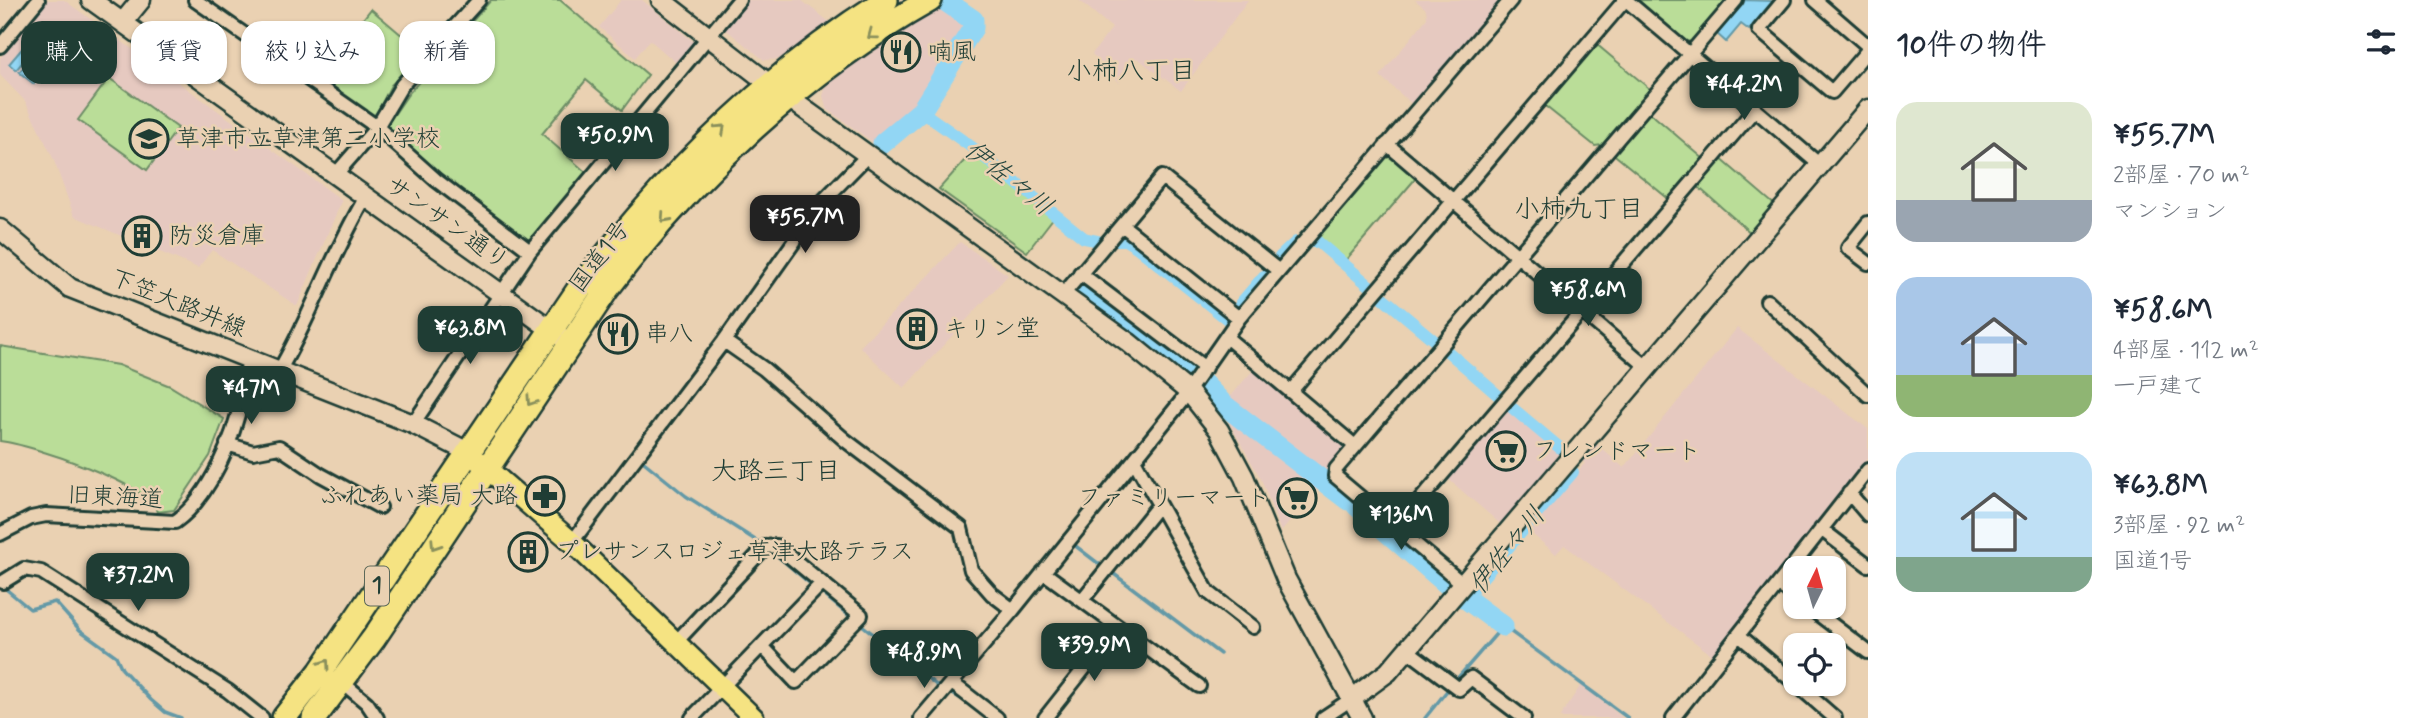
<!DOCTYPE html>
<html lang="ja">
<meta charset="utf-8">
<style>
:root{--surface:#fff;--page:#f6f6f7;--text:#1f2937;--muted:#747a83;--accent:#1f3d34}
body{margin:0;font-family:Mynerve,"Klee One",sans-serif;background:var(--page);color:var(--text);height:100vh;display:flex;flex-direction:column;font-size:26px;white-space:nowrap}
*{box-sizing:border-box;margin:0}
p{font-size:23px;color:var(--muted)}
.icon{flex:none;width:38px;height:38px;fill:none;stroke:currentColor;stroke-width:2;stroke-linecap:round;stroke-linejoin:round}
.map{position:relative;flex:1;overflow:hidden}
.side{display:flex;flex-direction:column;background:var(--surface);width:560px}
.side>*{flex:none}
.guide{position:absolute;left:21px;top:21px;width:665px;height:63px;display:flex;gap:14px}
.needle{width:46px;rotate:5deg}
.controls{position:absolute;left:1783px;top:556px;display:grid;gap:14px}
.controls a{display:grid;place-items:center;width:63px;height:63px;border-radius:14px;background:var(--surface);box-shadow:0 2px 5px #0004;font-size:35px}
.price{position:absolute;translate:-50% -60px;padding:0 16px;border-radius:14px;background:var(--accent);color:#fff;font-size:23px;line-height:46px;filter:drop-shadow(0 2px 4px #0008)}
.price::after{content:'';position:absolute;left:50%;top:42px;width:21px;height:16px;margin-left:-10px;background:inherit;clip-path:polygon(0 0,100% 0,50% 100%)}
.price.active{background:#222;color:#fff}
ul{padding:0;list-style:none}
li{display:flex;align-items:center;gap:21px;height:175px;padding:0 28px}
li span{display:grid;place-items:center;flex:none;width:196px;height:140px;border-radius:21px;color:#555}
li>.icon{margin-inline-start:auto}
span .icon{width:84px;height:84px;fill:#fffc;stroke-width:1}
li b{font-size:30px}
h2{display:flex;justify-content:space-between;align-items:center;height:84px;padding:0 28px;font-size:30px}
.chip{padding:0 24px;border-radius:21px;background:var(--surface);box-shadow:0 2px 5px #0004;font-size:24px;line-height:63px}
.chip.active{background:var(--accent);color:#fff}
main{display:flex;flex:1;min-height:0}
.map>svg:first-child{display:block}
.built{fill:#e6c9c0}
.green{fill:#badd98;stroke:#6c8d66;stroke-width:2}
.water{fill:#92d6f4;stroke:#6499a7;stroke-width:2}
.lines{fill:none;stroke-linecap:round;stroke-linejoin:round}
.stream{stroke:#6499a7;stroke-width:3.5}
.canal{stroke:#92d6f4;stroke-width:12}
.river{stroke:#92d6f4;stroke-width:21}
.street-casing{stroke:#1f3d34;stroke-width:18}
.secondary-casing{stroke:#1f3d34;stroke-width:23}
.primary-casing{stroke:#1f3d34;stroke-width:24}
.highway-casing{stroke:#1f3d34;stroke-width:28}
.street{stroke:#ead1b2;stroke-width:12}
.secondary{stroke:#ead1b2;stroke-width:18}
.primary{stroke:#f5e382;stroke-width:19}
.highway{stroke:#f5e382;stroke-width:23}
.oneway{stroke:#8a905b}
.labels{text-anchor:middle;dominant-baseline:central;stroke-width:5;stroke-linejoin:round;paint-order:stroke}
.shield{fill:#ead1b2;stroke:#5c695a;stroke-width:2}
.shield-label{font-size:23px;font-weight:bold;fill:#1f3d34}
.poi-label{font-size:24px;fill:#1f3d34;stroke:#ead1b2;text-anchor:start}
.street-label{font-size:24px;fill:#1f3d34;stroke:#ead1b2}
.neighbourhood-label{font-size:26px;fill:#1f3d34;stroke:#ead1b2}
.water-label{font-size:26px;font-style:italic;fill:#25453e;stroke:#ead1b2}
</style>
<main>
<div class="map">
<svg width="1868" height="718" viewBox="0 0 1868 718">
<rect width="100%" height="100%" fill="#ead1b2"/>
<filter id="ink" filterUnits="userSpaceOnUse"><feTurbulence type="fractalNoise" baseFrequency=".0143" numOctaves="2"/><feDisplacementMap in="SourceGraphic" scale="14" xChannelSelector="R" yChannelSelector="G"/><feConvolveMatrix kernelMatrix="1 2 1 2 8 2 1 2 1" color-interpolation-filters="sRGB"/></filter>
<g filter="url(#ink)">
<path class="built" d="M46,0H64L342,200L297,306L212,250L198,268L74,216L53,158L25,101L0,75V58Z
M621,0H642L699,46L681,67L650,40L635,58L599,27Z
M746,0H801L831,23L781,59L764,60L724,28Z
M1079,0H1248L1181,91L1137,58L1119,82L1092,54L1112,28Z
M1415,0H1503L1413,105L1380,76L1427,18L1426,9Z
M941,6L971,25L951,59L928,86L906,120L879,138L878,146L827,109L823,96L827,83Z
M960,242L1008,275L904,388L860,347Z
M1737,328L1868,429V458L1714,660L1708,652L1564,545L1556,554L1526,529L1585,463L1580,459L1594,442L1624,468Z
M1255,368L1343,443V451L1323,476L1226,401Z
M1508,408L1564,455L1504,527L1447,478Z
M1229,416L1320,486L1281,532L1261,479L1227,419Z
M1581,685L1623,718H1559Z"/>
<path class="green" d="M491,0H560L648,75L622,110L586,80L542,134L588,174L529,245L447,182L385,128L409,93Z
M1638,0H1728L1693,41L1684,42Z
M371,9L424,54L391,85L376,115L369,118L315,80Z
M1595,43L1651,90L1602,145L1595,146L1545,106V101Z
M109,78L178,128L147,170L78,120Z
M1648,111L1705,160L1670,200L1611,152Z
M973,151L1054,217L1027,252L939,189Z
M1392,157L1416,178L1345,261L1316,235L1383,158Z
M1720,158L1776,206L1752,234L1696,185Z
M0,346L118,365L170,386L224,419L210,456L174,510L158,512C152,485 29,444 0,441Z"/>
<path class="water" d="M1743,0L1774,1L1749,30L1741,24L1726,42L1716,33Z
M32,37L39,43L16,70L9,64Z
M48,39L62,51L34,84L19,72Z"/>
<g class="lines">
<path class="stream" d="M639,458L686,496L760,543
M1073,544L1103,567
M775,554L808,582
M1110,571L1220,654
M7,590L30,609L55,602L80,630L116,656L122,669L151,700L165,712L181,718
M824,595L848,615
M862,625L940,688
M1455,681L1503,626L1628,718
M949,692L970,704
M1425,718L1450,687"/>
<path class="canal" d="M921,111L973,148L1084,238L1098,241
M1114,240H1125L1138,248L1227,319
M1312,242H1318L1371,287
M1280,257L1296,242
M1381,296L1436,342
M1241,303L1264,276
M1446,350L1500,397
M1510,406L1566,453
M1465,598L1573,472"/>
<path class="river" d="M883,143L921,111L973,28V20L944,0
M1075,286L1192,374
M1202,382L1224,405L1348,500
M1357,506L1448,585
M1465,598L1503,626"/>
<g class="street-casing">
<path id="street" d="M195,0L377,127L436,180L530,251
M1626,0L1820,165
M1784,0L1759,30L1832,92L1868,50
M1815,0L1868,46
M0,46L38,0
M1387,144L1647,367
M336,174L377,127L402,85L479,0
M1868,223L1848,248L1868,263
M1122,225L1239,318
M1080,273L1205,368
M1062,296L1162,177L1279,271
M1767,301L1868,395
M1226,337L1355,446
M724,341L764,369L845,440L961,528L971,570L992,594L1013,610
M279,371C312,315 332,253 366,197
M1291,391L1625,0
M413,424L530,251L739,0
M227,444L253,452L279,447L321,475L380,507
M1134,460L1208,592L1253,627
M1849,493L1868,515
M1398,526L1755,109
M1821,529L1868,565
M0,534L31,518L46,515L175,522C210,497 234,438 242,397C245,384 246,372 249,359
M572,542L724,341L822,202L868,155
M1043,572L1199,686
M3,582L24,569L41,572L228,691L262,718
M1464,585L1335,476L1336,469L1736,0
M1779,585L1796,597
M1082,600L1158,506
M1809,607L1868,652
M1740,636L1796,684
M676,642L765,547L777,546L861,615L796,682L762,646
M1407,650L1459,689L1471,678L1524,718
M343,683L367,703L377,718
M952,683L997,718
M1796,684L1835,718
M692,718L822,583
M921,718L1013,610L1180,403L1239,318L1511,0
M1045,718L1117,627
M1323,718L1350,700
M1673,718L1868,470"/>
</g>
<g class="secondary-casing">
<path id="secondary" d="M91,0L560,336
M661,0L772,86L1128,342L1189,392L1219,430L1244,477L1286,579L1362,718
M123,22L141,0
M0,229L70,288L413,424L468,452
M1350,700L1388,672L1868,109"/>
</g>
<g class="primary-casing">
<path id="primary" d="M468,452L572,542L754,718"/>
</g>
<g class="highway-casing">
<path id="highway" d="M284,718L320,672L579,289C665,177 765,75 886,0
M314,718L374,638L607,289C694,174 804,71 930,0"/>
</g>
<use href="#street" class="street"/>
<use href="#secondary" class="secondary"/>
<use href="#primary" class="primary"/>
<use href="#highway" class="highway"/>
</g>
<defs><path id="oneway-chevron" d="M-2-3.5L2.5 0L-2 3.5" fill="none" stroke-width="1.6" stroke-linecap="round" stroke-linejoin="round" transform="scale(1.75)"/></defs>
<g class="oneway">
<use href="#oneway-chevron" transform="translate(872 35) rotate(143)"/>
<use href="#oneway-chevron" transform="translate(721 129) rotate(-43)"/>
<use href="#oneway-chevron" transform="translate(665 218) rotate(132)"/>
<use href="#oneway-chevron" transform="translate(531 401) rotate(124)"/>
<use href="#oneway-chevron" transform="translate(435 545) rotate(123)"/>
<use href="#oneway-chevron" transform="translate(325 664) rotate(-55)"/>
</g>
</g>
<defs>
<g id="restaurant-ring" transform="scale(2.0125)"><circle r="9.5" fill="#ead1b2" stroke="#1f3d34" stroke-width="1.5"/><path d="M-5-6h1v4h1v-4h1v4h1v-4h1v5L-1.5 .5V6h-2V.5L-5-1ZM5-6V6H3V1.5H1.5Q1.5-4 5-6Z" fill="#1f3d34"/></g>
<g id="school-ring" transform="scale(2.0125)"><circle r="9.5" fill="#ead1b2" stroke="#1f3d34" stroke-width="1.5"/><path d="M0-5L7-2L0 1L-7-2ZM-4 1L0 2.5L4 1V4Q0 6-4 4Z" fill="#1f3d34"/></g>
<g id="building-ring" transform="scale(2.0125)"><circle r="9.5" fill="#ead1b2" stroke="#1f3d34" stroke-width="1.5"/><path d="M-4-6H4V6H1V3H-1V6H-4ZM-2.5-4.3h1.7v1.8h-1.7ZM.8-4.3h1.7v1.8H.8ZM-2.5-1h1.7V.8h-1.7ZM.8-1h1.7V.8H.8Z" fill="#1f3d34"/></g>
<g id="supermarket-ring" transform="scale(2.0125)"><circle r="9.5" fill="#ead1b2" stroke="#1f3d34" stroke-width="1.5"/><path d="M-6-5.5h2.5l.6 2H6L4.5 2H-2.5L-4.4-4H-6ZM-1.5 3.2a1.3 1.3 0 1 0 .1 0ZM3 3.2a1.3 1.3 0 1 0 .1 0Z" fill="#1f3d34"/></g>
<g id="pharmacy-ring" transform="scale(2.0125)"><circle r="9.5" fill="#ead1b2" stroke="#1f3d34" stroke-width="1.5"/><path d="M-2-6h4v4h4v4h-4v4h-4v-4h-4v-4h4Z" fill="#1f3d34"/></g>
</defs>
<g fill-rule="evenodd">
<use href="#restaurant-ring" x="901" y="52"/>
<use href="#school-ring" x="149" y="139"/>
<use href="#building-ring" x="142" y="236"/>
<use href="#building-ring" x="917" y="329"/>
<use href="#restaurant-ring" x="618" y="334"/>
<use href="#supermarket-ring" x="1506" y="451"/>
<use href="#pharmacy-ring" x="545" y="496"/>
<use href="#supermarket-ring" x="1297" y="498"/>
<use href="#building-ring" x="528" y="552"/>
</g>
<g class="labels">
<rect class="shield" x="365" y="566.5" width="24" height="39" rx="5"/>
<g class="shield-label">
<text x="377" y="586">1</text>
</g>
<g class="poi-label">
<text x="928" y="52">喃風</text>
<text x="176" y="139">草津市立草津第二小学校</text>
<text x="169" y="236">防災倉庫</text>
<text x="944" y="329">キリン堂</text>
<text x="645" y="334">串八</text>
<text x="1533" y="451">フレンドマート</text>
<text x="518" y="496" text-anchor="end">ふれあい薬局 大路</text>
<text x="1270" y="498" text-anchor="end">ファミリーマート</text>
<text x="555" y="552">プレサンスロジェ草津大路テラス</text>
</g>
<g class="street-label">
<text transform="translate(447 224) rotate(35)">サンサン通り</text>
<text transform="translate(600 257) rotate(-53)">国道1号</text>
<text transform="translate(178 304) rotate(22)">下笠大路井線</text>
<text transform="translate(115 498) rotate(3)">旧東海道</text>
</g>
<g class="neighbourhood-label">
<text x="1131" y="72">小柿八丁目</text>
<text x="1579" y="210">小柿九丁目</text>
<text x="776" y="472">大路三丁目</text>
</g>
<g class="water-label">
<text transform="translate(1008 179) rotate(38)">伊佐々川</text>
<text transform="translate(1508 551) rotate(-51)">伊佐々川</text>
</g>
</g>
</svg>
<div class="controls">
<a><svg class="needle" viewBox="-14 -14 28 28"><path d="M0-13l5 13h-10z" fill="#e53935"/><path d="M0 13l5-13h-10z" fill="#747a83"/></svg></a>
<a><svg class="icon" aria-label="locate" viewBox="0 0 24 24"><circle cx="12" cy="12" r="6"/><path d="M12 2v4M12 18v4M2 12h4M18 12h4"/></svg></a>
</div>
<b class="price" style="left:1744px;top:122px">¥44.2M</b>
<b class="price" style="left:615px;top:173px">¥50.9M</b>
<b class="price active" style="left:805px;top:255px">¥55.7M</b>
<b class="price" style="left:1588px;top:328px">¥58.6M</b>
<b class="price" style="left:470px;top:366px">¥63.8M</b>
<b class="price" style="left:251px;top:426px">¥47M</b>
<b class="price" style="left:1401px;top:552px">¥136M</b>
<b class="price" style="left:138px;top:613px">¥37.2M</b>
<b class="price" style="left:1094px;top:683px">¥39.9M</b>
<b class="price" style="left:924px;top:690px">¥48.9M</b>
<div class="guide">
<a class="chip active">購入</a>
<a class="chip">賃貸</a>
<a class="chip">絞り込み</a>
<a class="chip">新着</a>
</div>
</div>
<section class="side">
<h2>10件の物件<svg class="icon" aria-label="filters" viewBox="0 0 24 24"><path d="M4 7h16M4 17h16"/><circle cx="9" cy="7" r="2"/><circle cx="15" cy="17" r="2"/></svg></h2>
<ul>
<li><span style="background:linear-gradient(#dfe7d0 70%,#9aa5b1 0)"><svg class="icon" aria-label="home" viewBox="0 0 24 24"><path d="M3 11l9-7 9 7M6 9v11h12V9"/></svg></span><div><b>¥55.7M</b><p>2部屋 · 70 m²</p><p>マンション</p></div></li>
<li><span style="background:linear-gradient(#a9c7e8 70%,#8fb573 0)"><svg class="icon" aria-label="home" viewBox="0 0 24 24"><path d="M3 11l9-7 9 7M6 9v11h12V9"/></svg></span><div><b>¥58.6M</b><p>4部屋 · 112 m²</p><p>一戸建て</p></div></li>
<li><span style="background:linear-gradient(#bfe0f5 75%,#7fa58c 0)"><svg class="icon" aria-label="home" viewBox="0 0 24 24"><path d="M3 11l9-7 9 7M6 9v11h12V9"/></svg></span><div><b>¥63.8M</b><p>3部屋 · 92 m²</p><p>国道1号</p></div></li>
</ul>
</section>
</main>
